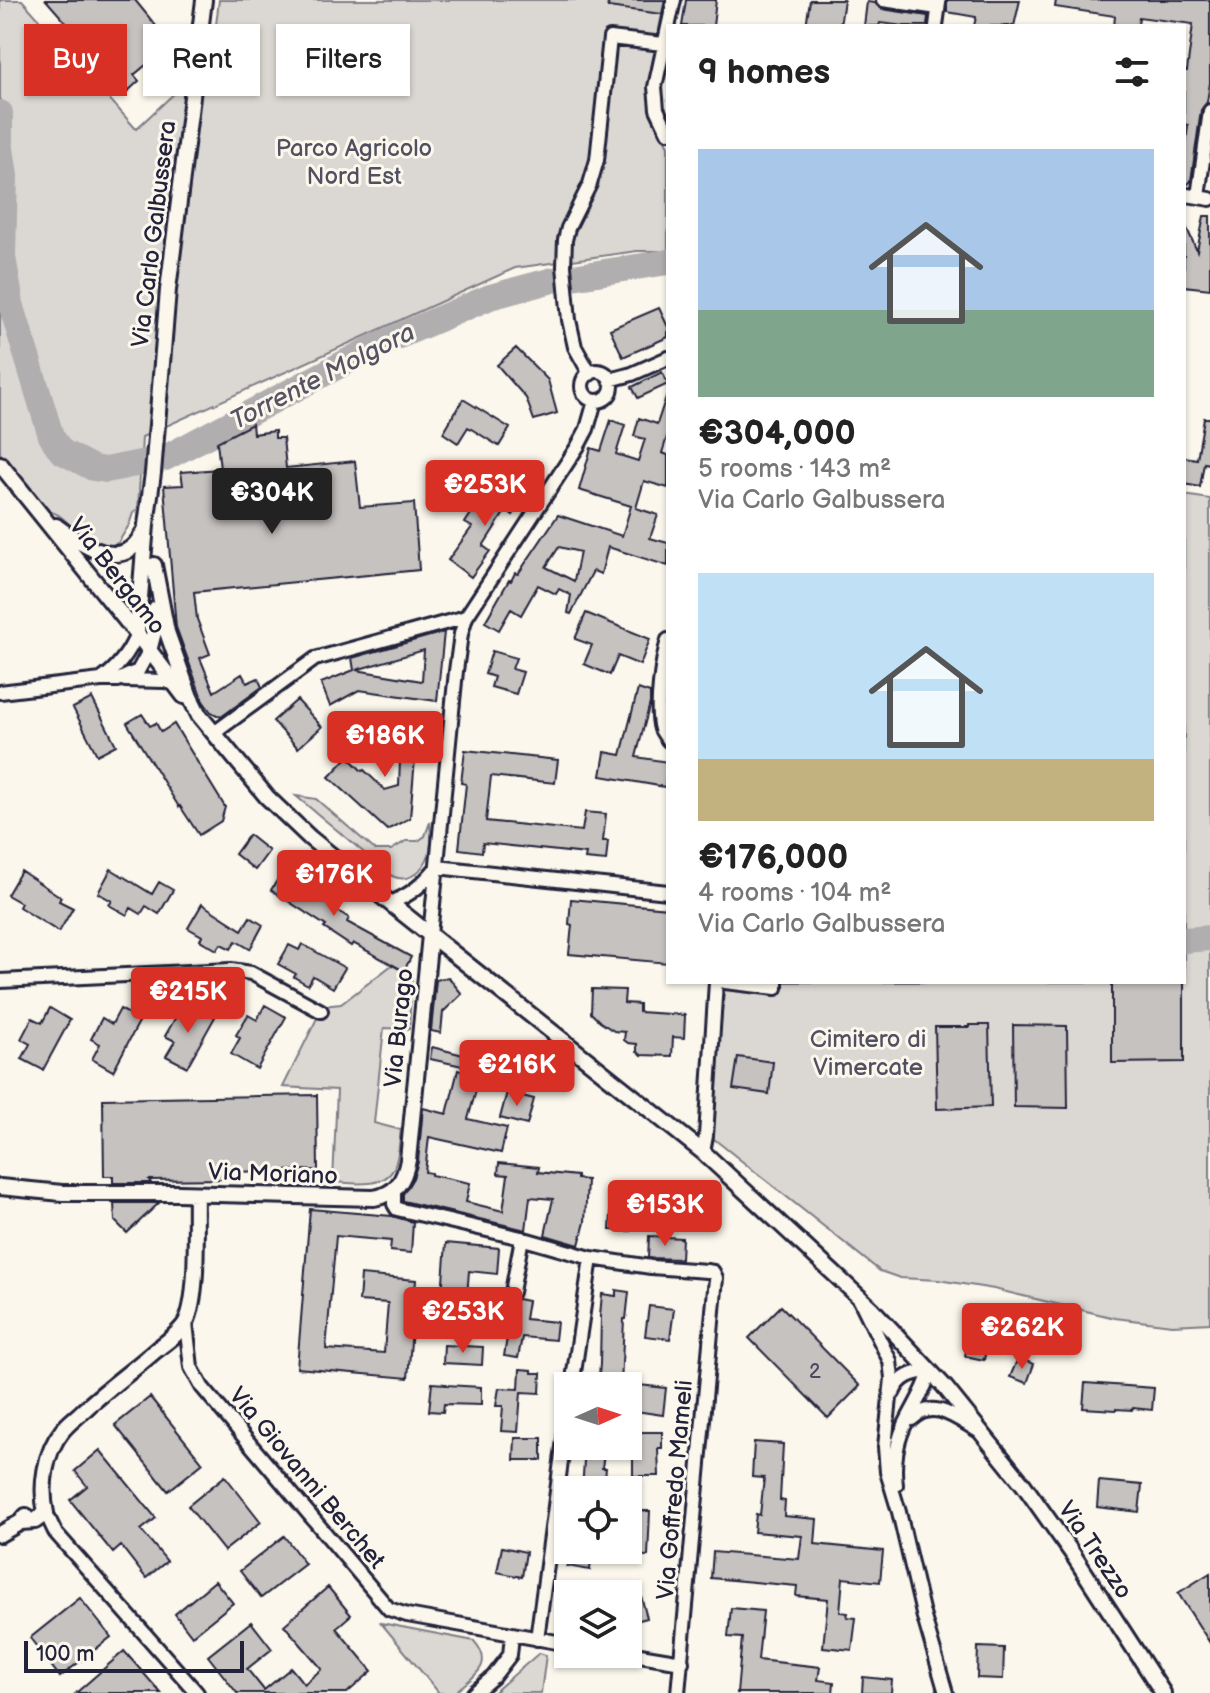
<!DOCTYPE html>
<meta charset="utf-8">
<style>
:root{--surface:#fff;--page:#f6f6f6;--text:#222;--muted:#767676;--accent:#d93025}
body{margin:0;font-family:"Balsamiq Sans",sans-serif;background:var(--page);color:var(--text);height:100vh;display:flex;flex-direction:column;font-size:30px;white-space:nowrap}
*{box-sizing:border-box;margin:0}
p{font-size:26px;color:var(--muted)}
.icon{flex:none;width:44px;height:44px;fill:none;stroke:currentColor;stroke-width:2;stroke-linecap:round;stroke-linejoin:round}
.map{position:relative;flex:1;overflow:hidden}
.sheet{position:absolute;left:666px;top:24px;width:520px;height:960px;display:flex;flex-direction:column;background:var(--surface);border-radius:0px;box-shadow:0 2px 6px #0004}
.sheet>*{flex:none}
.top-card{position:absolute;left:24px;top:24px;width:522px;height:72px;display:flex;gap:16px}
.needle{width:52px;rotate:87deg}
.buttons{position:absolute;left:554px;top:1372px;display:grid;gap:16px}
.buttons a{display:grid;place-items:center;width:88px;height:88px;border-radius:0px;background:var(--surface);box-shadow:0 2px 6px #0004;font-size:40px}
.scale{position:absolute;left:24px;bottom:20px;width:220px;box-sizing:border-box;padding-left:8px;border:4px solid #22223b;border-top:0;font-size:22px;line-height:28px;white-space:nowrap;color:#22223b;-webkit-text-stroke:6px #fbf7ec;paint-order:stroke}
.price{position:absolute;translate:-50% -68px;padding:0 18px;border-radius:8px;background:var(--accent);color:#fff;font-size:26px;line-height:52px;filter:drop-shadow(0 2px 4px #0008)}
.price::after{content:'';position:absolute;left:50%;top:48px;width:24px;height:18px;margin-left:-12px;background:inherit;clip-path:polygon(0 0,100% 0,50% 100%)}
.price.selected{background:#222;color:#fff}
ul{padding:0;list-style:none}
li{display:grid;align-content:center;gap:16px;height:424px;padding:0 32px}
li span{display:grid;place-items:center;height:248px;border-radius:0px;color:#555}
li>.icon{margin-inline-start:auto}
span .icon{width:144px;height:144px;fill:#fffc;stroke-width:1}
li b{font-size:34px}
h2{display:flex;justify-content:space-between;align-items:center;height:96px;padding:0 32px;font-size:34px}
.chip{padding:0 28px;border-radius:0px;background:var(--surface);box-shadow:0 2px 6px #0004;font-size:28px;line-height:72px}
.chip.selected{background:var(--accent);color:#fff}
.map>svg:first-child{display:block}
.green{fill:#dbd8d3;stroke:#7e7d87;stroke-width:2}
.lines{fill:none;stroke-linecap:round;stroke-linejoin:round}
.river{stroke:#b1aeb0;stroke-width:26}
.building{fill:#c6c2c0;stroke:#22223b;stroke-width:2;fill-rule:evenodd}
.minor-casing{stroke:#22223b;stroke-width:18}
.tertiary-casing{stroke:#22223b;stroke-width:20}
.minor{stroke:#fbf7ec;stroke-width:12}
.tertiary{stroke:#fbf7ec;stroke-width:14}
.labels{text-anchor:middle;dominant-baseline:central;stroke-width:6;stroke-linejoin:round;paint-order:stroke}
.number-label{font-size:20px;fill:#4b4a5c}
.park-label{font-size:24px;fill:#505061;stroke:#fbf7ec}
.street-label{font-size:24px;fill:#22223b;stroke:#fbf7ec}
.water-label{font-size:26px;font-style:italic;fill:#545364;stroke:#fbf7ec}
</style>
<div class="map">
<svg width="1210" height="1693" viewBox="0 0 1210 1693">
<rect width="100%" height="100%" fill="#fbf7ec"/>
<filter id="ink" filterUnits="userSpaceOnUse"><feTurbulence type="fractalNoise" baseFrequency=".0125" numOctaves="2"/><feDisplacementMap in="SourceGraphic" scale="16" xChannelSelector="R" yChannelSelector="G"/><feConvolveMatrix kernelMatrix="1 2 1 2 8 2 1 2 1" color-interpolation-filters="sRGB"/></filter>
<g filter="url(#ink)">
<path class="green" d="M0,0H22L136,129L180,88L208,91L219,0H608L607,7L662,14L649,80L648,92L651,112L668,146V251H637L515,268L142,437L138,510L133,513L129,525L118,543C80,558 74,514 47,511L0,453Z
M1184,495L1210,499V1323L1172,1325L1115,1318L994,1289L938,1280L900,1278L880,1271L714,1139L711,1127L725,982H1184Z
M296,796L316,799L375,850H391L406,841H418L425,836L430,822C430,829 432,836 431,843C430,862 414,886 392,876Z
M392,965L412,976L409,1029L384,1028L374,1123L401,1130C399,1142 399,1157 394,1168C384,1189 352,1183 333,1182L337,1090L283,1087L323,1006L341,1004Z
M381,1623L474,1641C496,1666 473,1676 454,1693H439Z
M539,1653L546,1655L541,1693H493Z"/>
<g class="lines">
<path class="river" d="M0,113V139
M0,141L5,176L3,257L11,304L51,436L61,451L93,468L106,470L165,458L378,345L490,297L553,280L668,262
M1184,940L1210,938"/>
</g>
<path class="building" d="M46,0H135L174,48L155,64L152,60L134,75L139,81L127,92Z
M609,0H665L662,14L608,7Z
M686,0H716L713,26H682Z
M810,0H844L840,26H806Z
M947,0H1020L1014,26H974L976,17L947,12Z
M1056,0H1210V83L1207,102L1201,110L1191,181L1185,187L1184,160L1188,125L1184,124V71H1187L1193,24L1139,17L1138,26H1114L1115,16L1055,7Z
M867,2L875,3L882,9L928,16L927,26H904L880,23L879,26H864Z
M1204,216H1210V289L1184,286V222L1197,251Z
M659,308L668,327V337L623,357L610,329Z
M516,348L548,380L557,413L534,420L526,398L497,365Z
M662,372L668,384L638,398L632,387Z
M666,397H668V434L662,453L668,455V488L644,481L636,508L658,515L650,538L668,543V566L608,547L601,574L593,571L571,614L568,613L571,595L559,589L556,594L538,585L521,615L511,609L499,630L485,622L509,580L511,581L515,573L518,574L558,515L622,536L631,506L579,490L591,448L601,451L611,420L625,425L616,454L638,461L645,439L634,436L639,418L657,424ZM559,547L580,552L574,581L546,567Z
M463,399L510,428L499,446L468,427L458,443L443,433Z
M1204,418H1210V464L1204,463L1200,487L1184,484V457L1197,459Z
M252,424L253,434L275,431V438H283L286,468L355,461L360,507L414,503L419,570L194,592L197,619L210,654L200,658L214,692L242,674L247,683L258,678L262,687L221,717L211,712L203,701L176,627L164,486L183,485L181,472L220,469L217,442Z
M505,480L527,495L513,515L506,510L483,546L490,551L471,577L448,560L472,527L465,523L476,506L483,511Z
M586,613L650,639L640,665L618,656L610,675L584,664L592,645L575,639Z
M444,632L437,701L359,690L330,706L321,683L354,670L352,658ZM424,650L422,681L356,670Z
M492,651L516,658L512,669L523,672L516,694L491,687L494,677L485,674Z
M638,689L650,693V703L636,757L668,762L665,787L601,776L605,752L621,755Z
M92,698L116,745L97,755L73,708Z
M297,700L322,727L298,748L273,721Z
M142,714L150,726L156,723L161,732L174,724L225,807L221,821L199,835L180,806L179,807L127,723Z
M390,720L418,723L410,818L387,830L329,777L348,757L362,771L364,770L385,790L399,786L400,760L387,759Z
M465,750L558,760L555,783L491,776L486,821L582,831L585,812L606,814L603,841H608L606,861L585,859L586,854L483,843L482,852L459,849L466,784L461,783Z
M249,835L269,851L255,870L235,854Z
M285,868L330,898L326,903L349,918L347,922L411,957L404,971L353,943L351,946L324,928L326,926L271,890Z
M111,869L152,894L159,882L173,890L159,914L146,906L141,914L131,908L127,915L109,905L112,901L98,893Z
M21,871L61,897L59,901L73,908L59,932L19,907L21,903L7,895Z
M571,899L668,908V963L569,954L572,925L569,924Z
M202,904L242,930L250,917L263,925L250,949L236,941L231,949L221,944L217,950L200,940L202,936L188,928Z
M302,944L345,968L333,988L313,976L308,985L294,977L296,974L278,964L289,945L299,950Z
M448,977L462,994L443,1012L441,1033L431,1031L436,980Z
M1112,982H1184V1062L1112,1063Z
M592,989L625,990L624,1003L639,1004V1012L685,1015L684,1038L673,1037L672,1056L641,1055L637,1051V1044L628,1043L624,1040L625,1032L614,1031L600,1022L591,1013Z
M194,1005L215,1017L187,1067L166,1056L175,1041L165,1036L177,1015L186,1020Z
M265,1005L286,1017L257,1069L231,1054L240,1038L236,1035L248,1015L257,1020Z
M50,1008L70,1020L43,1070L22,1059L30,1044L21,1039L32,1018L42,1023Z
M120,1009L140,1020L113,1071L92,1059L100,1044L91,1039L102,1018L112,1024Z
M969,1025H989L991,1107L937,1109L935,1027H969Z
M1013,1025L1067,1026L1068,1108L1014,1107Z
M432,1047L483,1060L481,1070L430,1059Z
M738,1057L773,1062L769,1094L733,1089Z
M458,1070L480,1076L468,1119L507,1128L501,1153L429,1137L425,1172L431,1173V1175L470,1183L466,1202L503,1211L508,1175L498,1174L499,1163L539,1167L538,1172L577,1176V1179L587,1180L585,1222L579,1245L545,1235L553,1199L530,1197L526,1230L403,1201V1194L413,1178L418,1162L423,1108L447,1114Z
M507,1092L534,1099L527,1125L500,1118Z
M317,1095L318,1170L225,1172V1179L149,1180L151,1183H113V1176H104L103,1099Z
M612,1200L632,1202L631,1231L610,1230Z
M114,1203H159L127,1233L115,1221Z
M310,1209L392,1216L413,1222L411,1253L390,1251L391,1241L336,1236L326,1349L384,1353L388,1303L359,1301L361,1275L416,1280L408,1378L297,1368Z
M649,1236L682,1238L681,1259L648,1258Z
M446,1243L499,1248L497,1274L469,1271L467,1296L511,1301L518,1299L528,1301L525,1319L557,1322L555,1340L522,1337L518,1358L504,1356L509,1326L440,1320Z
M616,1290L629,1292L626,1319H624L621,1386H598L600,1364L601,1316H600L602,1294L616,1296Z
M649,1306L674,1309L670,1339L645,1336Z
M781,1306L860,1386L828,1418L749,1338Z
M972,1319L991,1322L984,1360L965,1356Z
M444,1345L483,1347L482,1365L443,1363Z
M1018,1358L1034,1364L1027,1383L1010,1377Z
M520,1369L532,1370V1373H541L540,1393L521,1392L518,1432L501,1431L503,1406H496L499,1388L519,1389Z
M432,1383L446,1384L445,1385L481,1387V1405L444,1404L443,1412L429,1411Z
M1085,1383L1154,1388L1152,1410L1133,1408L1132,1410L1116,1409V1410L1083,1408Z
M639,1385L666,1388L663,1415L635,1411Z
M150,1397L203,1463L168,1491L115,1425Z
M633,1432H662V1448H658L659,1476H633Z
M515,1438H542V1460H514Z
M754,1442L783,1444L780,1500L785,1501L784,1516L817,1519L815,1544L883,1551L880,1582L843,1578L840,1612L848,1613L847,1617L856,1618L852,1650L823,1647L828,1599L796,1596L797,1586L711,1578L713,1552L799,1559L802,1536L754,1532L756,1514L760,1515L764,1478L752,1477Z
M585,1446H605L602,1468H606L604,1490H582Z
M100,1450L156,1518L141,1530L167,1561L146,1578L121,1546L113,1553L70,1500L87,1486L75,1471Z
M225,1476L261,1522L224,1551L188,1506Z
M1099,1481L1142,1485L1139,1512L1097,1507Z
M629,1511H650L648,1556L627,1555Z
M284,1536L305,1564L261,1598L240,1571Z
M502,1547L526,1552L522,1577L497,1572Z
M569,1550H592L590,1570L567,1566Z
M1210,1573V1643L1178,1593Z
M215,1581L233,1603L192,1636L175,1614Z
M328,1587L351,1615L336,1628L372,1671L347,1693H237L208,1656L251,1622L272,1649L247,1669L264,1690L291,1668L304,1684L322,1669L284,1625Z
M641,1596L647,1618L628,1623V1600Z
M80,1598L111,1637L60,1677L30,1638Z
M731,1608L763,1611L758,1660L820,1667L818,1680L834,1682L833,1693H737L742,1638L728,1637Z
M978,1647L1004,1648L1003,1679L977,1678Z
M124,1651L161,1693H76L123,1652Z
M863,1677L892,1680L891,1693H862Z"/>
<g class="lines">
<g class="minor-casing">
<path id="minor" d="M883,0L938,8
M936,26L939,3
M668,132L657,109L655,87L674,0
M1198,196L1210,111
M1184,197L1187,195L1210,199
M582 386a15 15 0 1 1 30 0a15 15 0 1 1-30 0Z
M590,374L575,347L569,320L564,266L565,240L568,228L590,184L597,160L610,38L663,44
M610,380L632,374L668,358
M668,640C662,661 655,708 661,729C663,733 666,737 668,740
M101,680C118,668 129,653 137,634
M125,680L165,681L175,684
M0,692L101,680H118L138,671L149,651
M214,733L315,659L466,617
M437,867L668,892
M390,903C411,895 423,884 437,867
M430,935L456,671L461,634L466,617L578,446L587,429L595,401
M0,981L231,970L251,973L321,1011
M725,982L776,988V982
M703,1152L706,1136L716,982
M394,1190V1204L397,1209L517,1237L591,1258L651,1267L707,1271L713,1272L716,1278L678,1693
M512,1292L522,1238
M860,1300L890,1361L892,1378L885,1447L887,1472L899,1512L923,1614L946,1693
M186,1323L191,1367L202,1387L389,1609L407,1615L568,1644
M572,1386L591,1258
M893,1393C900,1376 913,1372 930,1371C924,1395 909,1412 901,1434C895,1451 894,1469 896,1485
M912,1419C933,1398 956,1418 977,1430
M46,1513L55,1532L197,1693
M537,1639L568,1410
M628,1653L682,1662
M474,1693L493,1677L510,1655L512,1635"/>
</g>
<g class="tertiary-casing">
<path id="tertiary" d="M0,464L137,634L184,696
M56,526C81,544 122,575 143,533
M154,565L167,632L190,697L199,715L267,797L310,838L390,903L703,1152L872,1309L944,1386L1023,1484L1072,1553L1163,1693
M137,634L146,525L153,473L168,290L204,0
M149,651L155,628L156,609
M0,1187L62,1193H178L374,1198C396,1194 404,1181 408,1160L430,935
M21,1522L35,1521L46,1513C40,1487 45,1452 62,1431C68,1423 77,1417 84,1410C107,1389 132,1371 155,1351C165,1343 180,1333 186,1322C199,1297 195,1224 196,1194
M0,1534L21,1522L26,1516"/>
</g>
<use href="#minor" class="minor"/>
<use href="#tertiary" class="tertiary"/>
</g>
</g>
<g class="labels">
<g class="number-label">
<text x="815" y="1372">2</text>
</g>
<g class="park-label">
<text x="354" y="148">Parco Agricolo<tspan x="354" dy="28">Nord Est</tspan></text>
<text x="868" y="1039">Cimitero di<tspan x="868" dy="28">Vimercate</tspan></text>
</g>
<g class="street-label">
<text transform="translate(154 234) rotate(-83)">Via Carlo Galbussera</text>
<text transform="translate(117 576) rotate(52)">Via Bergamo</text>
<text transform="translate(399 1028) rotate(-84)">Via Burago</text>
<text transform="translate(273 1174) rotate(2)">Via Moriano</text>
<text transform="translate(307 1478) rotate(50)">Via Giovanni Berchet</text>
<text transform="translate(675 1490) rotate(-85)">Via Goffredo Mameli</text>
<text transform="translate(1095 1550) rotate(56)">Via Trezzo</text>
</g>
<g class="water-label">
<text transform="translate(323 377) rotate(-27)">Torrente Molgora</text>
</g>
</g>
</svg>
<div class="buttons">
<a><svg class="needle" viewBox="-14 -14 28 28"><path d="M0-13l5 13h-10z" fill="#e53935"/><path d="M0 13l5-13h-10z" fill="#767676"/></svg></a>
<a><svg class="icon" aria-label="locate" viewBox="0 0 24 24"><circle cx="12" cy="12" r="6"/><path d="M12 2v4M12 18v4M2 12h4M18 12h4"/></svg></a>
<a><svg class="icon" aria-label="layers" viewBox="0 0 24 24"><path d="M12 4l9 5-9 5-9-5zM3 14l9 5 9-5"/></svg></a>
</div>
<div class="scale">100 m</div>
<b class="price" style="left:485px;top:528px">€253K</b>
<b class="price selected" style="left:272px;top:536px">€304K</b>
<b class="price" style="left:385px;top:779px">€186K</b>
<b class="price" style="left:334px;top:918px">€176K</b>
<b class="price" style="left:188px;top:1035px">€215K</b>
<b class="price" style="left:517px;top:1108px">€216K</b>
<b class="price" style="left:665px;top:1248px">€153K</b>
<b class="price" style="left:463px;top:1355px">€253K</b>
<b class="price" style="left:1022px;top:1371px">€262K</b>
<div class="top-card">
<a class="chip selected">Buy</a>
<a class="chip">Rent</a>
<a class="chip">Filters</a>
</div>
<section class="sheet">
<h2>9 homes<svg class="icon" aria-label="filters" viewBox="0 0 24 24"><path d="M4 7h16M4 17h16"/><circle cx="9" cy="7" r="2"/><circle cx="15" cy="17" r="2"/></svg></h2>
<ul>
<li><span style="background:linear-gradient(#a9c7e8 65%,#7fa58c 0)"><svg class="icon" aria-label="home" viewBox="0 0 24 24"><path d="M3 11l9-7 9 7M6 9v11h12V9"/></svg></span><div><b>€304,000</b><p>5 rooms · 143 m²</p><p>Via Carlo Galbussera</p></div></li>
<li><span style="background:linear-gradient(#bfe0f5 75%,#c2b280 0)"><svg class="icon" aria-label="home" viewBox="0 0 24 24"><path d="M3 11l9-7 9 7M6 9v11h12V9"/></svg></span><div><b>€176,000</b><p>4 rooms · 104 m²</p><p>Via Carlo Galbussera</p></div></li>
</ul>
</section>
</div>
